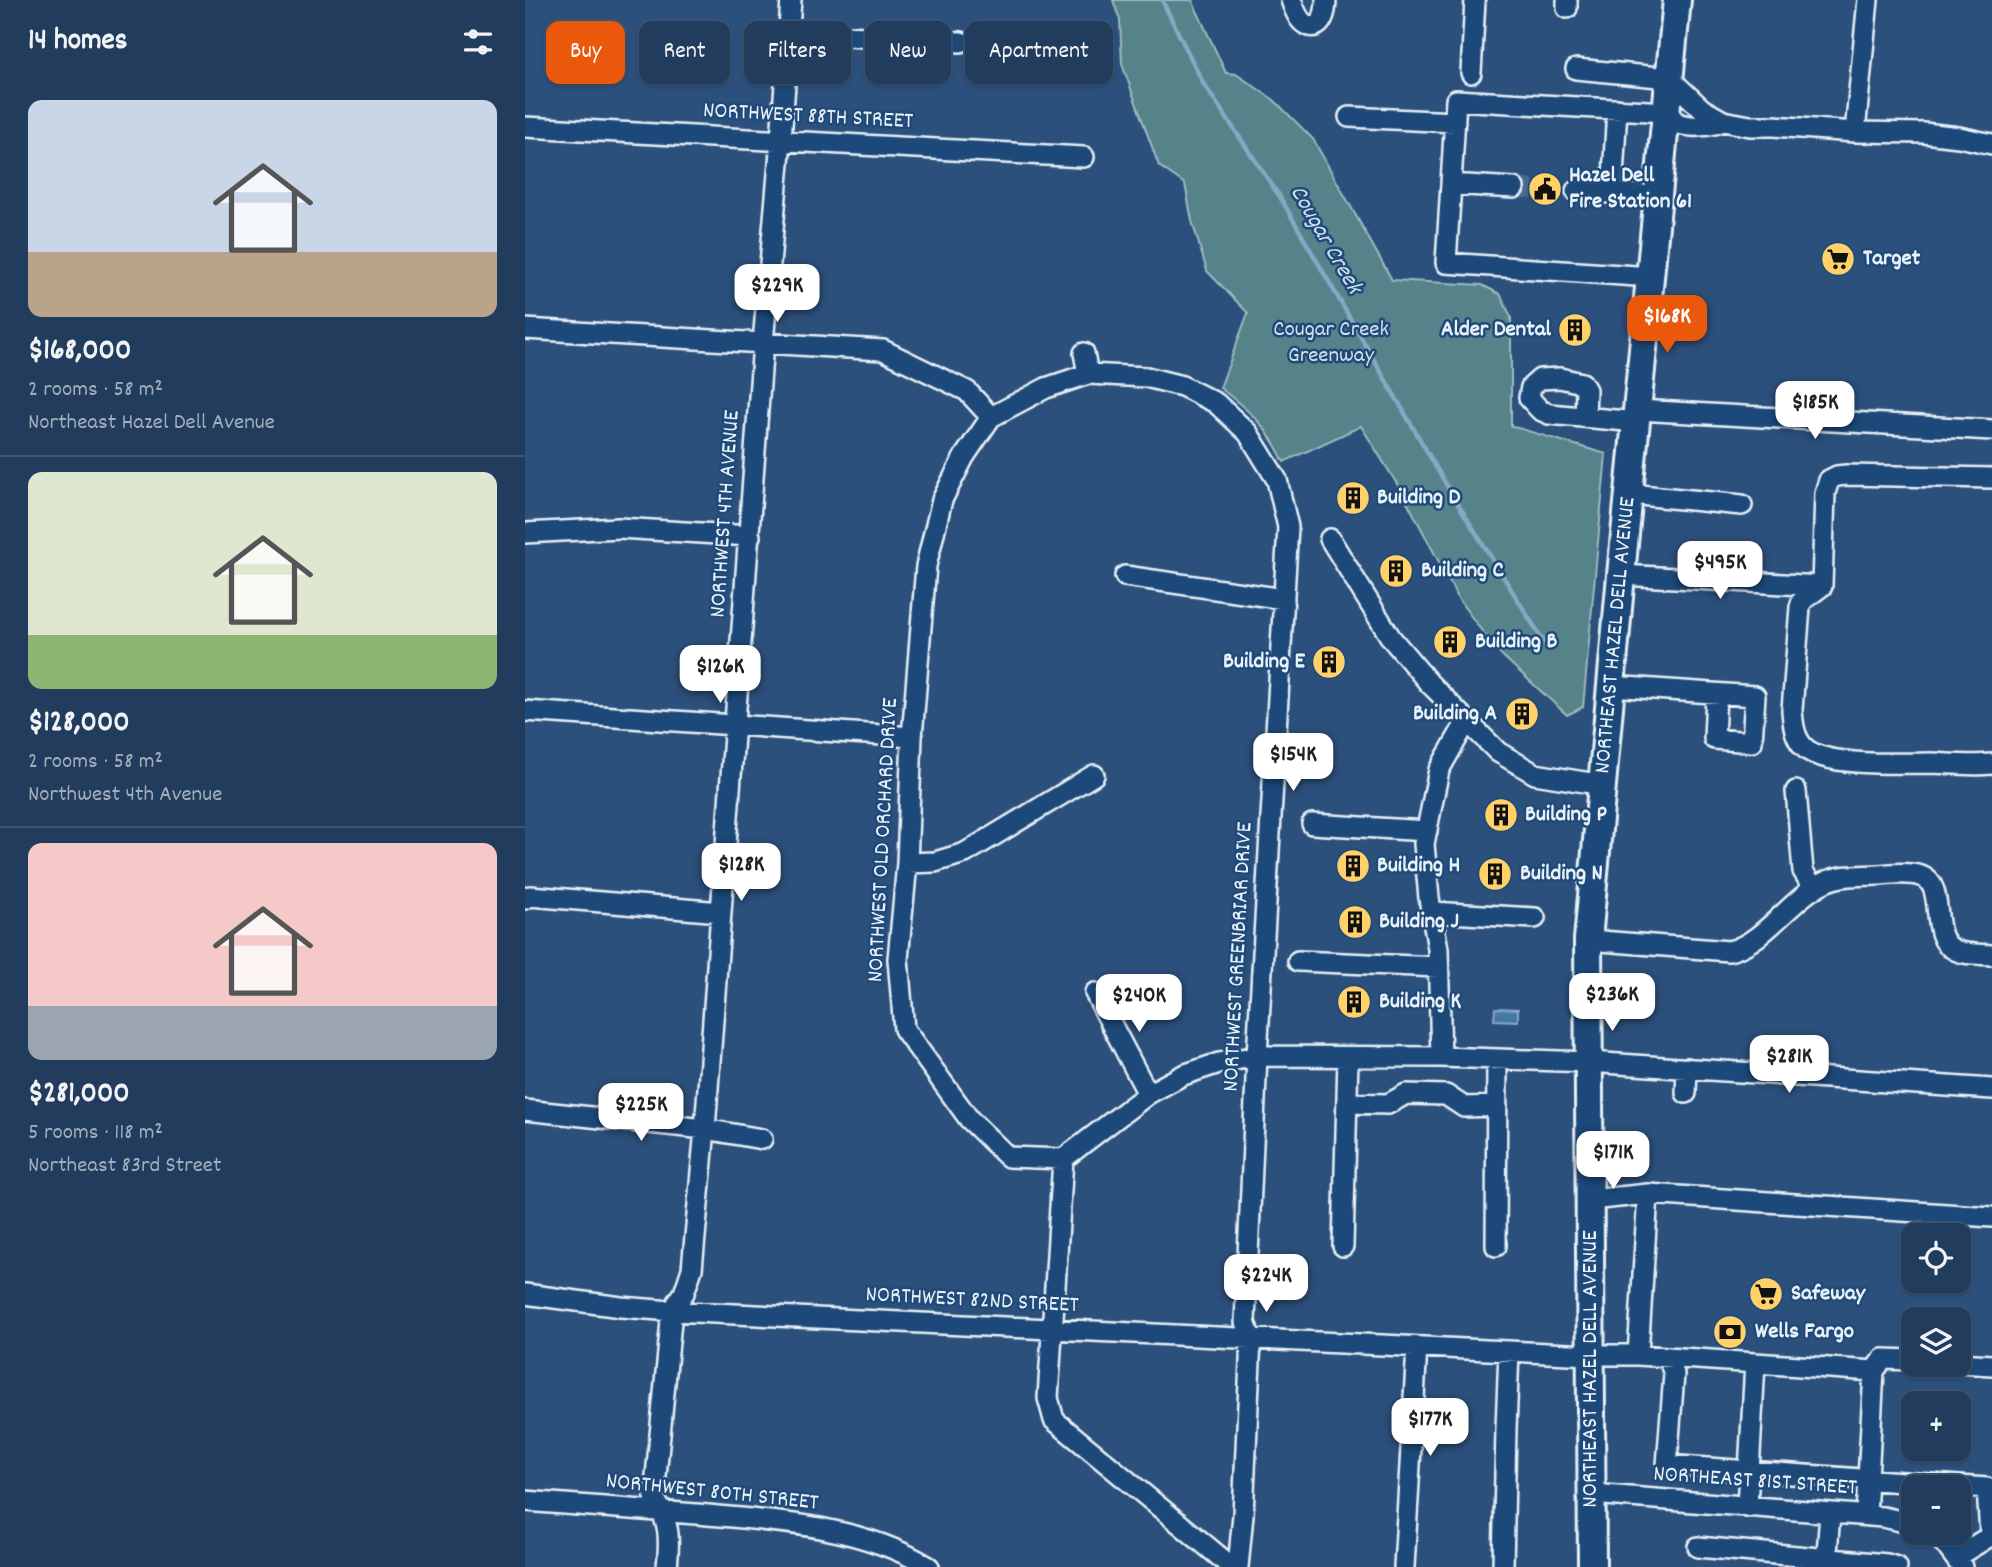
<!DOCTYPE html>
<meta charset="utf-8">
<style>
:root{--surface:#213c5d;--page:#2d4766;--text:#f1f3f6;--muted:#a2adbc;--line:#3e5672;--accent:#ea580c}
body{margin:0;font-family:Dekko,sans-serif;background:var(--page);color:var(--text);height:100vh;display:flex;flex-direction:column;font-size:26px;white-space:nowrap}
*{box-sizing:border-box;margin:0}
p{font-size:23px;color:var(--muted)}
.icon{flex:none;width:38px;height:38px;fill:none;stroke:currentColor;stroke-width:2;stroke-linecap:round;stroke-linejoin:round}
.map{position:relative;flex:1;overflow:hidden}
.panel{display:flex;flex-direction:column;background:var(--surface);width:525px}
.panel>*{flex:none}
.guide{position:absolute;left:21px;top:21px;width:665px;height:63px;display:flex;gap:14px}
.tools{position:absolute;left:1376px;top:1223px;display:grid;gap:14px}
.tools a{display:grid;place-items:center;width:70px;height:70px;border-radius:14px;background:var(--surface);box-shadow:0 2px 5px #0004,0 0 0 2px var(--line);font-size:35px}
.price{position:absolute;translate:-50% -60px;padding:0 16px;border-radius:14px;background:#fff;color:#222;font-size:23px;line-height:46px;filter:drop-shadow(0 2px 4px #0008)}
.price::after{content:'';position:absolute;left:50%;top:42px;width:21px;height:16px;margin-left:-10px;background:inherit;clip-path:polygon(0 0,100% 0,50% 100%)}
.price.on{background:var(--accent);color:#fff}
ul{padding:0;list-style:none}
li{display:grid;align-content:center;gap:14px;height:371px;padding:0 28px}
li+li{border-top:2px solid var(--line)}
li span{display:grid;place-items:center;height:217px;border-radius:14px;color:#555}
li>.icon{margin-inline-start:auto}
span .icon{width:126px;height:126px;fill:#fffc;stroke-width:1}
li b{font-size:30px}
h2{display:flex;justify-content:space-between;align-items:center;height:84px;padding:0 28px;font-size:30px}
.chip{padding:0 24px;border-radius:14px;background:var(--surface);box-shadow:0 2px 5px #0004,0 0 0 2px var(--line);font-size:24px;line-height:63px}
.chip.on{background:var(--accent);color:#fff}
main{display:flex;flex:1;min-height:0}
.map>svg:first-child{display:block}
.green{fill:#568289;stroke:#9fbac0;stroke-width:2}
.water{fill:#4678a3;stroke:#87a8c5;stroke-width:2}
.lines{fill:none;stroke-linecap:round;stroke-linejoin:round}
.stream{stroke:#87a8c5;stroke-width:4.5}
.minor-tunnel{stroke:#48688f;stroke-width:19;stroke-dasharray:19 10;stroke-linecap:butt}
.minor-casing{stroke:#e8f1f8;stroke-width:24}
.major-casing{stroke:#e8f1f8;stroke-width:32}
.minor{stroke:#1f4a7a;stroke-width:19}
.major{stroke:#1f4a7a;stroke-width:26}
.labels{text-anchor:middle;dominant-baseline:central;stroke-width:5;stroke-linejoin:round;paint-order:stroke}
.street-label{font-size:23px;fill:#e8f1f8;stroke:#1f4a7a}
.poi-label{font-size:23px;font-weight:bold;fill:#e8f1f8;stroke:#1f4a7a;text-anchor:start}
.park-label{font-size:23px;fill:#d2e0e7;stroke:#1f4a7a}
.water-label{font-size:24px;font-style:italic;fill:#d0dfeb;stroke:#1f4a7a}
</style>
<main>
<section class="panel">
<h2>14 homes<svg class="icon" aria-label="filters" viewBox="0 0 24 24"><path d="M4 7h16M4 17h16"/><circle cx="9" cy="7" r="2"/><circle cx="15" cy="17" r="2"/></svg></h2>
<ul>
<li><span style="background:linear-gradient(#c9d6e8 70%,#b9a48a 0)"><svg class="icon" aria-label="home" viewBox="0 0 24 24"><path d="M3 11l9-7 9 7M6 9v11h12V9"/></svg></span><div><b>$168,000</b><p>2 rooms · 58 m²</p><p>Northeast Hazel Dell Avenue</p></div></li>
<li><span style="background:linear-gradient(#dfe7d0 75%,#8fb573 0)"><svg class="icon" aria-label="home" viewBox="0 0 24 24"><path d="M3 11l9-7 9 7M6 9v11h12V9"/></svg></span><div><b>$128,000</b><p>2 rooms · 58 m²</p><p>Northwest 4th Avenue</p></div></li>
<li><span style="background:linear-gradient(#f6c9c9 75%,#9aa5b1 0)"><svg class="icon" aria-label="home" viewBox="0 0 24 24"><path d="M3 11l9-7 9 7M6 9v11h12V9"/></svg></span><div><b>$281,000</b><p>5 rooms · 118 m²</p><p>Northeast 83rd Street</p></div></li>
</ul>
</section>
<div class="map">
<svg width="1467" height="1567" viewBox="0 0 1467 1567">
<rect width="100%" height="100%" fill="#2c507c"/>
<filter id="ink" filterUnits="userSpaceOnUse"><feTurbulence type="fractalNoise" baseFrequency=".0143" numOctaves="2"/><feDisplacementMap in="SourceGraphic" scale="14" xChannelSelector="R" yChannelSelector="G"/><feConvolveMatrix kernelMatrix="1 2 1 2 8 2 1 2 1" color-interpolation-filters="sRGB"/></filter>
<g filter="url(#ink)">
<path class="green" d="M588,0H667L701,73L711,74L749,100L788,139L867,280L957,285L975,294L986,317V426L1081,454L1058,707L1042,715L971,650L934,600L877,492L836,426L759,462C742,426 726,412 695,388L723,313L682,271L667,221L660,184L634,166L597,64L595,20Z"/>
<path class="water" d="M970,1008L993,1009V1021L969,1020Z"/>
<g class="lines">
<path class="stream" d="M637,0L678,83L755,197L923,488L1019,642"/>
<path class="minor-tunnel" d="M989,188L1051,191"/>
<g class="minor-casing">
<path id="minor" d="M766,0C769,8 773,20 780,24C797,34 801,11 801,0
M1042,8V0
M263,33L436,42
M1051,69L1144,78L1177,109L1198,121L1225,126H1248L1330,132L1399,133L1434,137L1467,144
M946,73L950,0
M824,117L930,122
M0,127L559,157
M1330,132L1343,0
M926,184L921,263L1126,277
M989,188L926,184L931,100L1141,112C1145,115 1150,122 1155,124C1167,128 1187,126 1198,121
M1051,191L1133,196
M1087,193L1092,109
M0,329L358,350L442,391L466,417
M559,353L563,374
M1113,410L1467,430
M1060,417L1061,390L1057,383L1035,378L1015,379L1006,387L1004,398L1015,410L1024,414L1112,422
M1467,478L1321,475L1312,476L1304,480L1300,493L1297,586L1277,601L1275,607L1267,710C1268,723 1269,739 1281,749C1303,767 1379,763 1408,763C1427,764 1448,766 1467,764
M1105,494L1217,505
M0,533L94,528L225,536
M805,539L866,638L904,683L973,752L1010,774L1078,785
M1096,575L1297,586
M600,576L759,599
M1086,686L1230,696L1227,742L1189,739L1191,694
M0,711L387,737
M1271,791L1278,871L1289,889
M787,824L902,831
M382,863L410,862L440,853L569,775
M0,899L5,896L196,912
M907,912L1010,918
M1063,940L1204,951C1239,943 1267,897 1300,882C1316,874 1336,876 1353,875C1366,874 1384,872 1396,876C1423,885 1402,938 1430,950C1440,955 1455,954 1467,955
M773,961L913,967
M570,993L623,1094
M916,1057L913,949L904,898L899,844L914,770L942,721
M1161,1093L1162,1068
M822,1103L863,1104L881,1094L921,1095L939,1107L972,1106
M0,1110L180,1129L237,1139
M538,1159L623,1094L658,1075L694,1063L732,1056L916,1057L1064,1062L1467,1089
M1123,1194L1467,1217
M1065,1200L1123,1194L1113,1355
M818,1246L823,1057
M971,1246L972,1059
M0,1294L96,1307L147,1311L1066,1355H1113L1349,1371
M1143,1357L1149,1374L1142,1465L1462,1488L1465,1535
M1433,1363L1467,1365
M1067,1494L1358,1517L1388,1524
M0,1501C57,1505 114,1510 171,1514C248,1521 337,1525 404,1567
M1222,1507L1230,1363
M1341,1515L1349,1371L1358,1359L1388,1360
M1406,1533L1420,1544L1437,1567
M1173,1547L1362,1564L1372,1567
M1431,1557L1467,1535
M142,1567C145,1537 145,1524 129,1497L147,1311L159,1293L167,1269L180,1129L238,343L256,140L266,0
M707,1567L529,1420L523,1398L538,1159L483,1157L444,1119L379,1029L373,959L382,863L387,737L401,566L417,500L439,457L466,417L521,388L563,374L621,377L657,386L691,403L723,433L752,480L763,527L732,1056L720,1322L726,1339L718,1515L713,1567
M879,1567L892,1347
M978,1567L981,1429L984,1351
M1301,1567L1305,1513"/>
</g>
<g class="major-casing">
<g id="major">
<path id="s1" d="M1067,1567L1063,940L1096,575L1152,0"/>
</g>
</g>
<use href="#minor" class="minor"/>
<use href="#major" class="major"/>
</g>
</g>
<defs>
<g id="civic-disc" transform="scale(1.75)"><circle r="9.5" fill="#ffd166" stroke="#1f4a7a"/><path d="M-.6-6.5H3V-4.5H.6V-3L4-1V1h2V6H-6V1h2V-1L-.6-3ZM-1.2 2.5V6h2.4V2.5Z" fill="#111"/></g>
<g id="supermarket-disc" transform="scale(1.75)"><circle r="9.5" fill="#ffd166" stroke="#1f4a7a"/><path d="M-6-5.5h2.5l.6 2H6L4.5 2H-2.5L-4.4-4H-6ZM-1.5 3.2a1.3 1.3 0 1 0 .1 0ZM3 3.2a1.3 1.3 0 1 0 .1 0Z" fill="#111"/></g>
<g id="building-disc" transform="scale(1.75)"><circle r="9.5" fill="#ffd166" stroke="#1f4a7a"/><path d="M-4-6H4V6H1V3H-1V6H-4ZM-2.5-4.3h1.7v1.8h-1.7ZM.8-4.3h1.7v1.8H.8ZM-2.5-1h1.7V.8h-1.7ZM.8-1h1.7V.8H.8Z" fill="#111"/></g>
<g id="bank-disc" transform="scale(1.75)"><circle r="9.5" fill="#ffd166" stroke="#1f4a7a"/><path d="M-6-4H6V4H-6ZM0-2.3a2.3 2.3 0 1 0 0 4.6a2.3 2.3 0 1 0 0-4.6Z" fill="#111"/></g>
</defs>
<g fill-rule="evenodd">
<use href="#civic-disc" x="1020" y="189"/>
<use href="#supermarket-disc" x="1313" y="259"/>
<use href="#building-disc" x="1050" y="330"/>
<use href="#building-disc" x="828" y="498"/>
<use href="#building-disc" x="871" y="571"/>
<use href="#building-disc" x="925" y="642"/>
<use href="#building-disc" x="804" y="662"/>
<use href="#building-disc" x="997" y="714"/>
<use href="#building-disc" x="976" y="815"/>
<use href="#building-disc" x="828" y="866"/>
<use href="#building-disc" x="970" y="874"/>
<use href="#building-disc" x="830" y="922"/>
<use href="#building-disc" x="829" y="1002"/>
<use href="#supermarket-disc" x="1241" y="1294"/>
<use href="#bank-disc" x="1205" y="1332"/>
</g>
<g class="labels">
<g class="street-label">
<text transform="translate(283 117) rotate(3)">NORTHWEST 88TH STREET</text>
<text transform="translate(201 514) rotate(-86)">NORTHWEST 4TH AVENUE</text>
<text stroke="none"><textPath href="#s1" startOffset="933">NORTHEAST HAZEL DELL AVENUE</textPath></text>
<text transform="translate(359 840) rotate(-87)">NORTHWEST OLD ORCHARD DRIVE</text>
<text transform="translate(714 957) rotate(-87)">NORTHWEST GREENBRIAR DRIVE</text>
<text transform="translate(447 1301) rotate(3)">NORTHWEST 82ND STREET</text>
<text transform="translate(1066 1369) rotate(-90)">NORTHEAST HAZEL DELL AVENUE</text>
<text transform="translate(1230 1482) rotate(4)">NORTHEAST 81ST STREET</text>
<text transform="translate(187 1493) rotate(6)">NORTHWEST 80TH STREET</text>
</g>
<g class="poi-label">
<text x="1044" y="176">Hazel Dell<tspan x="1044" dy="26">Fire Station 61</tspan></text>
<text x="1338" y="259">Target</text>
<text x="1026" y="330" text-anchor="end">Alder Dental</text>
<text x="852" y="498">Building D</text>
<text x="896" y="571">Building C</text>
<text x="950" y="642">Building B</text>
<text x="780" y="662" text-anchor="end">Building E</text>
<text x="972" y="714" text-anchor="end">Building A</text>
<text x="1000" y="815">Building P</text>
<text x="852" y="866">Building H</text>
<text x="995" y="874">Building N</text>
<text x="854" y="922">Building J</text>
<text x="854" y="1002">Building K</text>
<text x="1266" y="1294">Safeway</text>
<text x="1230" y="1332">Wells Fargo</text>
</g>
<g class="park-label">
<text x="806" y="330">Cougar Creek<tspan x="806" dy="26">Greenway</tspan></text>
</g>
<g class="water-label">
<text transform="translate(800 240) rotate(60)">Cougar Creek</text>
</g>
</g>
</svg>
<div class="tools">
<a><svg class="icon" aria-label="locate" viewBox="0 0 24 24"><circle cx="12" cy="12" r="6"/><path d="M12 2v4M12 18v4M2 12h4M18 12h4"/></svg></a>
<a><svg class="icon" aria-label="layers" viewBox="0 0 24 24"><path d="M12 4l9 5-9 5-9-5zM3 14l9 5 9-5"/></svg></a>
<a>+</a>
<a>−</a>
</div>
<b class="price" style="left:252px;top:324px">$229K</b>
<b class="price on" style="left:1142px;top:355px">$168K</b>
<b class="price" style="left:1290px;top:441px">$185K</b>
<b class="price" style="left:1195px;top:601px">$495K</b>
<b class="price" style="left:195px;top:705px">$126K</b>
<b class="price" style="left:768px;top:793px">$154K</b>
<b class="price" style="left:216px;top:903px">$128K</b>
<b class="price" style="left:1087px;top:1033px">$236K</b>
<b class="price" style="left:614px;top:1034px">$240K</b>
<b class="price" style="left:1264px;top:1095px">$281K</b>
<b class="price" style="left:116px;top:1143px">$225K</b>
<b class="price" style="left:1088px;top:1191px">$171K</b>
<b class="price" style="left:741px;top:1314px">$224K</b>
<b class="price" style="left:905px;top:1458px">$177K</b>
<div class="guide">
<a class="chip on">Buy</a>
<a class="chip">Rent</a>
<a class="chip">Filters</a>
<a class="chip">New</a>
<a class="chip">Apartment</a>
</div>
</div>
</main>
